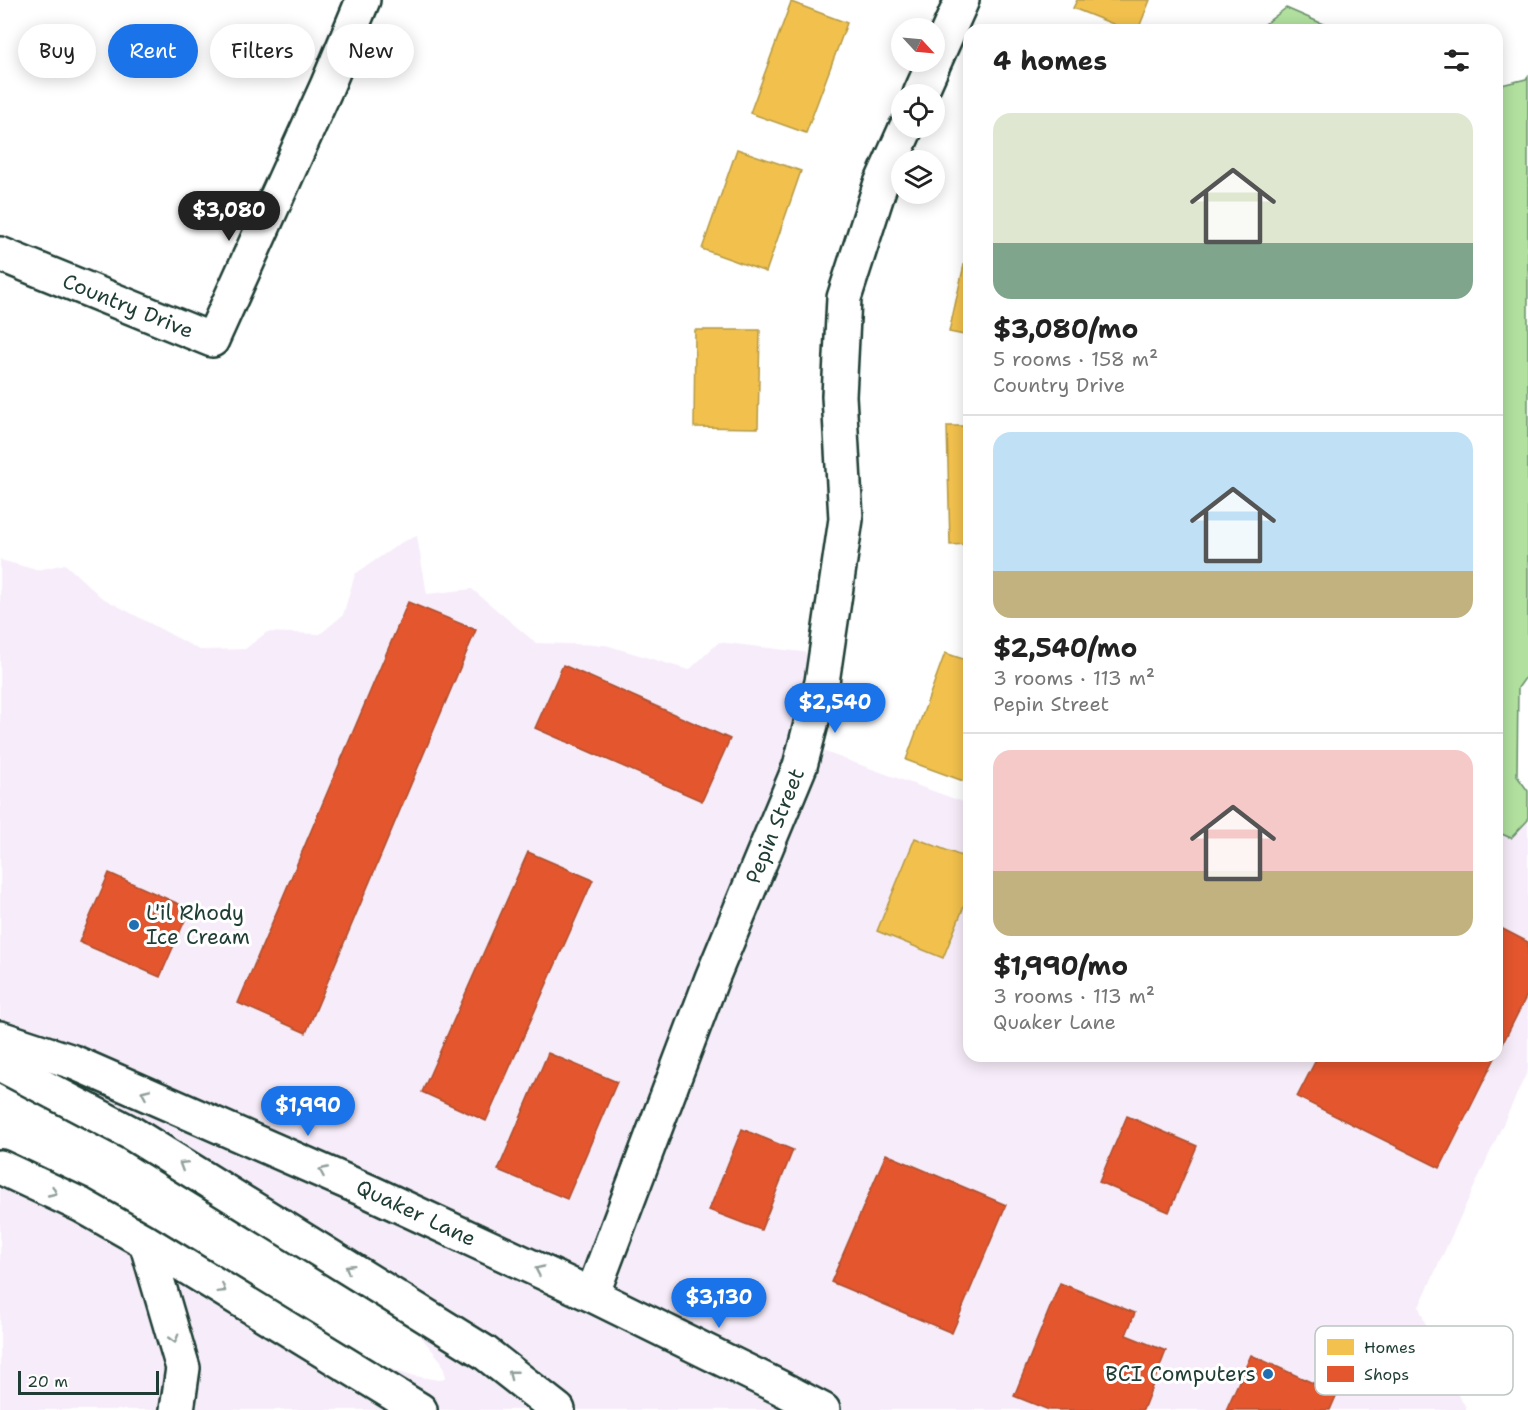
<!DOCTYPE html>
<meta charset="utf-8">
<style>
:root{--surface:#fff;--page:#f2f2f2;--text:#222;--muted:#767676;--line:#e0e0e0;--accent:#1a73e8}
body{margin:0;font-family:"Shantell Sans",sans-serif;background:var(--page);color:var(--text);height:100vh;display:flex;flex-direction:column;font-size:22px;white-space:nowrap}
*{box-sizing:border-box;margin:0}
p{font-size:20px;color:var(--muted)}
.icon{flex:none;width:33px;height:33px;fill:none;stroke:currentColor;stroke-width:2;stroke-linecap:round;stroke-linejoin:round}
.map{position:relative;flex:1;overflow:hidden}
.sheet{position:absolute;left:963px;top:24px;width:540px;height:1038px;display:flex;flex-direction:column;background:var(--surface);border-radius:18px;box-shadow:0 3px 15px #0003}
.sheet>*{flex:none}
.banner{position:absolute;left:18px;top:24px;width:570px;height:54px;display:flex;gap:12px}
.needle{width:39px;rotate:116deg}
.buttons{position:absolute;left:891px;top:18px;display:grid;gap:12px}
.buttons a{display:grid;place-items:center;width:54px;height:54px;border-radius:50%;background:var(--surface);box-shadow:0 3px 15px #0003;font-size:30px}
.scale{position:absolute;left:18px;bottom:15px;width:141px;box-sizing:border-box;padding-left:6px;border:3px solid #1f3d34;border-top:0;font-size:16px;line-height:21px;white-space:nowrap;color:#1f3d34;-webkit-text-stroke:4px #fff;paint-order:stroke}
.price{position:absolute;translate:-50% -51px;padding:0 14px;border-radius:21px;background:var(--accent);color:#fff;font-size:20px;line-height:39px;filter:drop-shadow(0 2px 3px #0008)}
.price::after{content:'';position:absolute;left:50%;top:36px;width:18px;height:14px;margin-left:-9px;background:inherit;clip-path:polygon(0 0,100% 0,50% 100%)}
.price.active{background:#222;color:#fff}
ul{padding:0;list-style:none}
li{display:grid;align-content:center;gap:12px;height:318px;padding:0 30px}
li+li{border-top:2px solid var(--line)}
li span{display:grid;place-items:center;height:186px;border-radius:18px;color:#555}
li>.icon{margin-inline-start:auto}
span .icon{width:108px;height:108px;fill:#fffc;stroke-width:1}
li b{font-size:26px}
h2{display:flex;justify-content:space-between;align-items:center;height:72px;padding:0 30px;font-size:26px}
.chip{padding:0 21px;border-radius:27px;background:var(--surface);box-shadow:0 3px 15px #0003;font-size:21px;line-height:54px}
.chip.active{background:var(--accent);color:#fff}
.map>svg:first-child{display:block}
.built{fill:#f7edfa}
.green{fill:#b1e09f;stroke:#688e6a;stroke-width:1.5}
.homes{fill:#f2c14e;stroke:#b39946;stroke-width:1.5}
.shops{fill:#e4572e;stroke:#a94f30;stroke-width:1.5}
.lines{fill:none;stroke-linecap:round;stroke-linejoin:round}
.minor-casing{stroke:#1f3d34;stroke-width:38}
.primary-casing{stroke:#1f3d34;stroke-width:38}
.minor{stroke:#fff;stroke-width:33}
.primary{stroke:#fff;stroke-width:33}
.oneway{stroke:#8f9e9a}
.poi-dot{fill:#1f6fb2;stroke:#fff;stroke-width:2}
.labels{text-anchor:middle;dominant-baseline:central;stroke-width:6;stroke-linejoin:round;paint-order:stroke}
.street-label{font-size:21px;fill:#1f3d34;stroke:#fff}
.poi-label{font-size:21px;fill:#1f3d34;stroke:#fff;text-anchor:start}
.key{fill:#fff;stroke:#bcc5c2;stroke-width:1.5}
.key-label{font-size:16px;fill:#1f3d34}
</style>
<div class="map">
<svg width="1528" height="1410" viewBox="0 0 1528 1410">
<rect width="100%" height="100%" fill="#fff"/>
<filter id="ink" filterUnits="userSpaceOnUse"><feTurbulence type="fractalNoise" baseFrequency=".0167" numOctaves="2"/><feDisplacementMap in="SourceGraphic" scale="12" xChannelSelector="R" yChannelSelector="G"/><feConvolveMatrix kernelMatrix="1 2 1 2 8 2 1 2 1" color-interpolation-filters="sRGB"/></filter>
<g filter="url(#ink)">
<path class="built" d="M417,536L427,594L472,589L536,643L606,645L689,670L719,642L820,654L814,748L969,804V1056H1497V832L1511,838L1528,820V1070L1419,1307L1447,1378L1466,1407V1410H0V1175L351,1355L409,1375L439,1380L446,1377L441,1361L372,1279L0,1076V558L1,560L37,570L65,564L101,597L200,650L245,649L267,632L320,634L343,615L355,574L402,542Z"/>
<path class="green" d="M1286,8L1337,30H1257Z
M1528,76V674L1518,688L1517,776L1528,791V820L1511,838L1497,832V86L1526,79Z"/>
<path class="homes" d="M1077,0H1150L1138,30H1128L1073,8Z
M791,2L847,23L806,133L750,113Z
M737,149L801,171L766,272L702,249Z
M968,247H969V336L949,332Z
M695,330H760L758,428L694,427Z
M947,426H969V544L950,545Z
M945,653L969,661V773L966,782L906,760Z
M915,838L969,859V894L943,958L877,931Z"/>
<path class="shops" d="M408,602L476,630L306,1033L238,1003Z
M563,665L730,739L702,801L535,728Z
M528,852L593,880L486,1121L422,1092Z
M109,873L190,909L160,977L79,942Z
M1497,926L1528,942V993L1497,1055Z
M548,1053L617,1082L567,1199L498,1170Z
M1318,1056H1496L1440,1168L1297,1097Z
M1127,1116L1197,1146L1169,1212L1099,1182Z
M742,1129L793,1150L761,1230L709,1210Z
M886,1154L1006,1205L952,1333L831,1282Z
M1060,1283L1135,1313L1126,1335L1166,1351L1143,1410H1049L1014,1396Z
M1251,1355L1337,1394L1330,1410H1226Z"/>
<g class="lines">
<g class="minor-casing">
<path id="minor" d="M920,94L962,0
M0,254L212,340L327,86L363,0
M0,1038L73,1062L370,1192L592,1295L779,1387L823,1410
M592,1295L712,978L800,766L822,682L846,519L839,396L844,298L880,186L906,128"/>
</g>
<g class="primary-casing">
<path id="primary" d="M0,1064L131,1133L484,1352L558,1410
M0,1167L81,1205L146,1242L420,1410
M146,1242L183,1368L177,1410"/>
</g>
<use href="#minor" class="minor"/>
<use href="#primary" class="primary"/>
</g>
<defs><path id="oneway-chevron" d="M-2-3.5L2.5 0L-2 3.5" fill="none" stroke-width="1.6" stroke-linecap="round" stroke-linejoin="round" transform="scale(1.5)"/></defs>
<g class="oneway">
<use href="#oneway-chevron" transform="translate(145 1093) rotate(-156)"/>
<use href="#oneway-chevron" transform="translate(183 1165) rotate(-148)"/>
<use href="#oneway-chevron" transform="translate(323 1171) rotate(-156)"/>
<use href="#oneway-chevron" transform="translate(53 1192) rotate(25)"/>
<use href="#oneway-chevron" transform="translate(349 1268) rotate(-148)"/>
<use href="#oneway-chevron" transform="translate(539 1270) rotate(-155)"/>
<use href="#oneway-chevron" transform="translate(222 1289) rotate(32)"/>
<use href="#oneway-chevron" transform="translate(174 1339) rotate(74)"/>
<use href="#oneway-chevron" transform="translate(512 1374) rotate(-142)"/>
</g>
</g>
<g class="poi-dot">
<circle cx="134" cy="925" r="6"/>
<circle cx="1268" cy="1374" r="6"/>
</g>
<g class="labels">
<g class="street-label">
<text transform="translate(128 306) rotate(22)">Country Drive</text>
<text transform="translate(775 826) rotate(-68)">Pepin Street</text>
<text transform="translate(416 1213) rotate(25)">Quaker Lane</text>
</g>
<g class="poi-label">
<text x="146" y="913">L'il Rhody<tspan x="146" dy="24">Ice Cream</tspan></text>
<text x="1256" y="1374" text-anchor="end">BCI Computers</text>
</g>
</g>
<rect x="1315" y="1326" width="198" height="69" rx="9" class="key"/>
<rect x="1327" y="1339" width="27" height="16" fill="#f2c14e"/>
<rect x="1327" y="1366" width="27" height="16" fill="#e4572e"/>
<g class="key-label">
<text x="1364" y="1353">Homes</text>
<text x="1364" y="1380">Shops</text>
</g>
</svg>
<div class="buttons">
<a><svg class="needle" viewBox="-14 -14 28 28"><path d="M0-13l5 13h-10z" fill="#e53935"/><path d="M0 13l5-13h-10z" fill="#767676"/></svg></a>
<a><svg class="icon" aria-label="locate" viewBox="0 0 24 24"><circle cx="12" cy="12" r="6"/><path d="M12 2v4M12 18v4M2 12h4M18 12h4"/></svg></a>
<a><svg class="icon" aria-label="layers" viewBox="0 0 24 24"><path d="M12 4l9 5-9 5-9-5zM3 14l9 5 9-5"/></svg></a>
</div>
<div class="scale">20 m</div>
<b class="price active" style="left:229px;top:242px">$3,080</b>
<b class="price" style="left:835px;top:734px">$2,540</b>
<b class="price" style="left:308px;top:1137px">$1,990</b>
<b class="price" style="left:719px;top:1329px">$3,130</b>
<div class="banner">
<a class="chip">Buy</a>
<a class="chip active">Rent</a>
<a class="chip">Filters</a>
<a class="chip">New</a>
</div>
<section class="sheet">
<h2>4 homes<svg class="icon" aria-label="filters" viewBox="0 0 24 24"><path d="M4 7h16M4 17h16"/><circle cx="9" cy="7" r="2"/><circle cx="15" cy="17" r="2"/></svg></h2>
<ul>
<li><span style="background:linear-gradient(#dfe7d0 70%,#7fa58c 0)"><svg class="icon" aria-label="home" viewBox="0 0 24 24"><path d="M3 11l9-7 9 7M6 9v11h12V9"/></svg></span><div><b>$3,080/mo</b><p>5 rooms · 158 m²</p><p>Country Drive</p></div></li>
<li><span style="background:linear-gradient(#bfe0f5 75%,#c2b280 0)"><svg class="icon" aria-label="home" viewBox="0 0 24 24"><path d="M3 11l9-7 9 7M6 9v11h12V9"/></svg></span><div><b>$2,540/mo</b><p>3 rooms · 113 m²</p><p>Pepin Street</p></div></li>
<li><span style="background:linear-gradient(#f6c9c9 65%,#c2b280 0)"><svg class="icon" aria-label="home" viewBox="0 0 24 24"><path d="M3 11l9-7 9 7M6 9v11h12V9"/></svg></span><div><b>$1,990/mo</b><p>3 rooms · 113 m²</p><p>Quaker Lane</p></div></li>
</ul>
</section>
</div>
